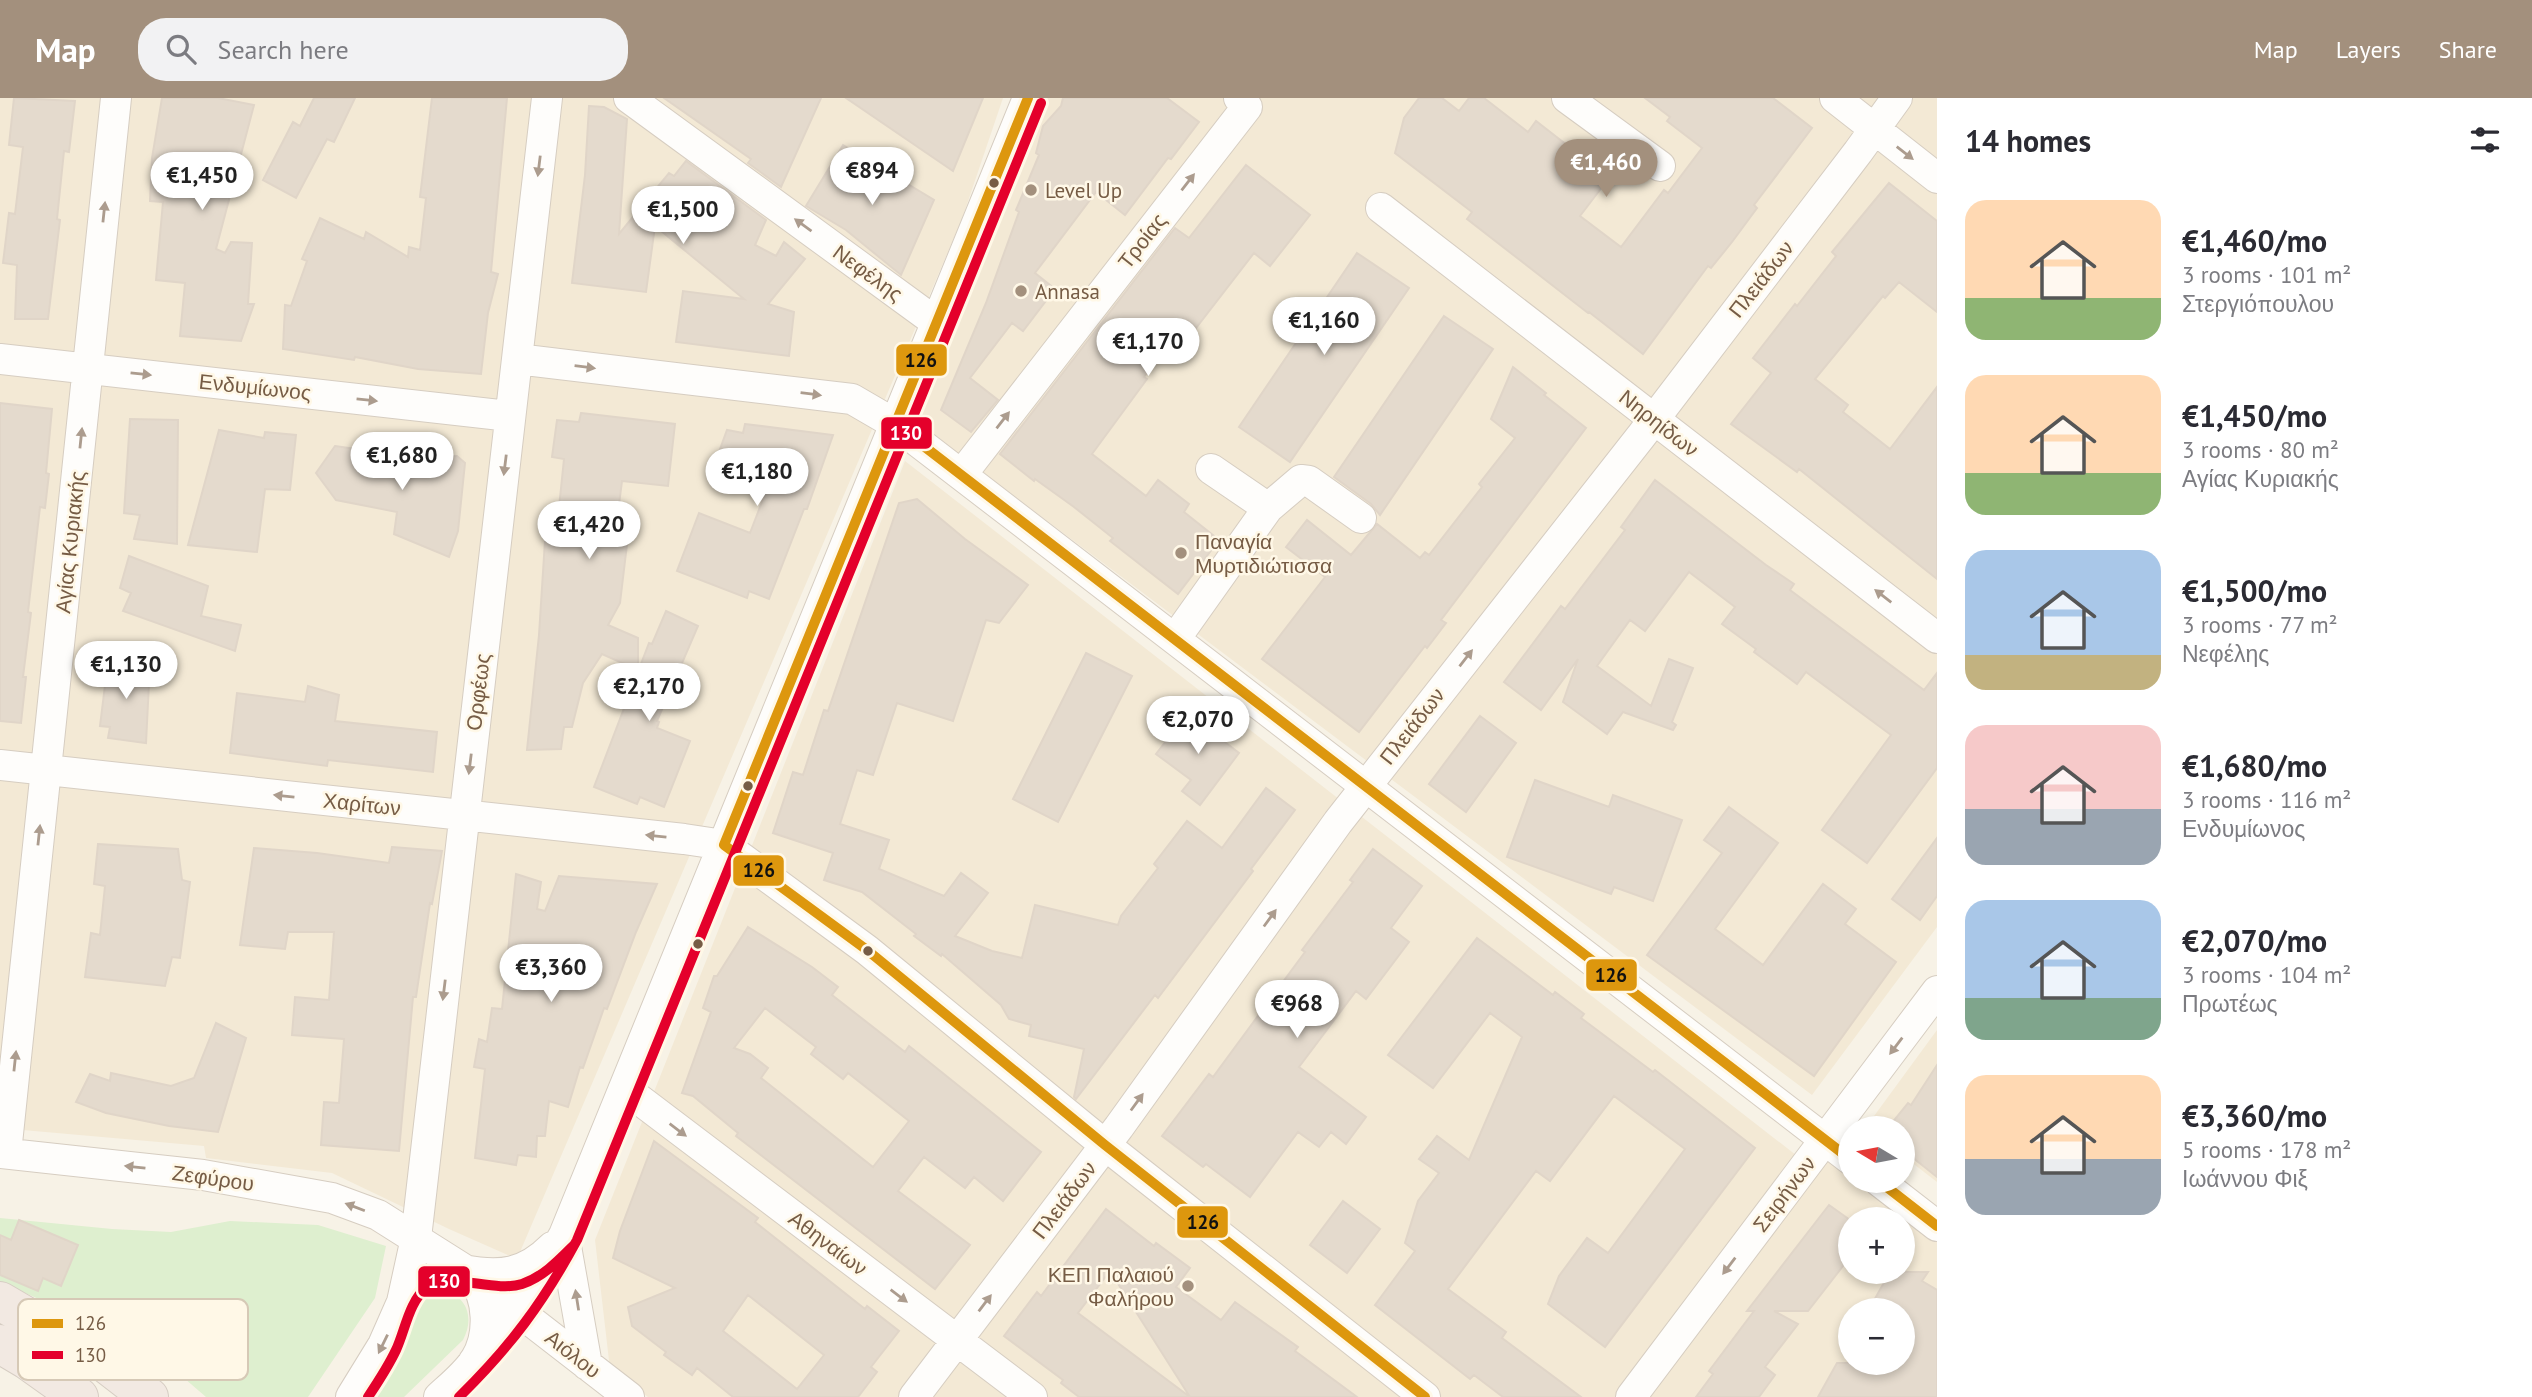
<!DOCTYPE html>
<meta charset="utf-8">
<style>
:root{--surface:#fff;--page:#f2f2f3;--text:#2b2b33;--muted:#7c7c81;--accent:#a3907d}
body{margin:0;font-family:"PT Sans",sans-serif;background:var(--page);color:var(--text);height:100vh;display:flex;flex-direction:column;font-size:26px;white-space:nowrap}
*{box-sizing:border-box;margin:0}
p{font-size:23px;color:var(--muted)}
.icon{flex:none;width:38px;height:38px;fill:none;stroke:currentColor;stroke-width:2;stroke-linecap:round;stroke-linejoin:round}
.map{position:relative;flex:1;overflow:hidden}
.sheet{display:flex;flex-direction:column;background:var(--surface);width:595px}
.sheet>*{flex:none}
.needle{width:46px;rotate:280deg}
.controls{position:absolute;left:1838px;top:1018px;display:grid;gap:14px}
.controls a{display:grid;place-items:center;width:77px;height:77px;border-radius:50%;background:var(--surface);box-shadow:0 4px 10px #0003;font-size:35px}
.price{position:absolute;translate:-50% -60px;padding:0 16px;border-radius:24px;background:#fff;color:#222;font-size:23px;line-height:46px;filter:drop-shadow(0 2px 4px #0008)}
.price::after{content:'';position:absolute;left:50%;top:42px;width:21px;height:16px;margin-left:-10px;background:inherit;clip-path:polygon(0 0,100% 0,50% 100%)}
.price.selected{background:var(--accent);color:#fff}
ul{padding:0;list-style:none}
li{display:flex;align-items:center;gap:21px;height:175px;padding:0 28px}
li span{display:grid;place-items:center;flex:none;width:196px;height:140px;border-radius:21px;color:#555}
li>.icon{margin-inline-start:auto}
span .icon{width:84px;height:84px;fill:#fffc;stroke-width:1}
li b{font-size:30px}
h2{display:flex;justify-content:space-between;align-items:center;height:84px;padding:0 28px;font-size:30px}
header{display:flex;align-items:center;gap:42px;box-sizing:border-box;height:98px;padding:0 35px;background:var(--accent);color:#fff}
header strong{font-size:33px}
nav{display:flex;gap:38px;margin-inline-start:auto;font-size:24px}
.search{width:490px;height:63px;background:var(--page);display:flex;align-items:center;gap:18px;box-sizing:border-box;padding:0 24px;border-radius:28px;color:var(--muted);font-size:26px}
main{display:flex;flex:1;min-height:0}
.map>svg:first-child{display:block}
.residential{fill:#f3e9d5;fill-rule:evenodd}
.green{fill:#deefcf}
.building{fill:#e4dacd;stroke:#e0d5c8;stroke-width:2;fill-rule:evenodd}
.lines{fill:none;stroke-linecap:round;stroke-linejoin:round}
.minor-casing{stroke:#d6cdc1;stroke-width:32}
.highway-casing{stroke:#d6cdc3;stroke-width:40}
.minor{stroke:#fefdfb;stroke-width:30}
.highway{stroke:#f2e9e2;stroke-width:38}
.bus-1-casing{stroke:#fff8e7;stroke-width:16}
.bus-2-casing{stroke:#fff8e7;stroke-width:16}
.bus-1{stroke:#dd970e;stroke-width:10}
.bus-2{stroke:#e4002b;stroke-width:10}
.oneway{fill:#ac9c8e}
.bus-dot{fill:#765c45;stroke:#fff8e7;stroke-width:2.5}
.poi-dot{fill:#a3907d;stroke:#fff8e7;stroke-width:2.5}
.labels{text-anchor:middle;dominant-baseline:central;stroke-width:5;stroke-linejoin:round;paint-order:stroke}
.poi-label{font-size:21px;fill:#765c45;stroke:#fff8e7;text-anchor:start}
.street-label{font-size:21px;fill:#765c45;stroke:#fff8e7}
.key{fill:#fff8e7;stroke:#d6c9b6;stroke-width:2}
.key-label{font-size:19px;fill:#765c45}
.line-badge{stroke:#fff8e7;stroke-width:2.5}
.badge-label{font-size:19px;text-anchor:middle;font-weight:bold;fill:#fff}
.pale-badge-label{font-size:19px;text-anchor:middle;font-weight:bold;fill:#111}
</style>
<header>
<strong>Map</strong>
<div class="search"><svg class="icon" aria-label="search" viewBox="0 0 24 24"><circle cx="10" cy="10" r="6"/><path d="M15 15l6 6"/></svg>Search here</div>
<nav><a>Map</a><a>Layers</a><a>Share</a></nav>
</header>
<main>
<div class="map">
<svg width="1937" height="1299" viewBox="0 0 1937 1299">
<rect width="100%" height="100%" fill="#f7f2e6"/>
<path class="residential" d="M0,0H1003L962,121L517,1161L449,1131L332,1075L206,1060L204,1048L0,1030Z
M1046,0H1937V829L1812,997L918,326Z
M905,363L1801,1061L1620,1299H648L610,1271L595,1142Z
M1937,932V1084L1902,1057V1031H1869L1866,1029Z
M1825,1042L1850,1061V1083H1879L1937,1128V1299H1629ZM1850,1122H1902V1174H1850ZM1850,1213H1902V1265H1850Z"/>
<path class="green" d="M0,1120L112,1131L171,1134L230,1123L318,1127L386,1148L375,1200L308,1299H206L148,1249L0,1184Z
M438,1192C465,1194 476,1218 463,1242L404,1299H373C382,1283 393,1268 400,1251C411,1225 401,1198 438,1192Z"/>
<path class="building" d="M14,0L75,3L69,54L64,53L57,121L60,122L48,221H15L17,167L3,165L9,115L15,116L23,49L9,47Z
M162,0H218L254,7L216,151L225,155L231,144L252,145L248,206H254L241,243L180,238L185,185L156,182L163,104L150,103L152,60Z
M314,0H355L334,44L327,41L296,100L263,82L293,24L300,28Z
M432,0H507L491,174L498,176L488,215L481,276L418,271L355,259L354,262L283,251L285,207L291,208L307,163L302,161L320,120L364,141L366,134L408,159L409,149L420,152L426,100L420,99Z
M664,0H821L781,89L748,65L751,61Z
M846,0H983L953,73Z
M1063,0H1167L1199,24L1171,61L1168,60L1125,117L1096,94L1035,175L1055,191L1023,233L1012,225L970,280L998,302L971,334L941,312L986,205L1019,114L1016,112L1039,57L1036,55L1043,28L1061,8Z
M1419,0H1442L1459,13L1469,0H1484L1528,34L1536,23L1609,80L1580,118L1621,149L1664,92L1668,95L1702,50L1667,23L1670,19L1645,0H1773L1812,30L1754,107L1757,110L1732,144L1711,170L1708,168L1643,256L1589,214L1588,215L1467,121L1472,114L1395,55L1404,20Z
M589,8L604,9L627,21L619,136L669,75L674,78L686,63L766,122L755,147L776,158L784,144L805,161L768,206L794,214L789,258L676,244L683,193L744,201L655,128L646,194L572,185L585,77Z
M843,47L934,102L901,177L846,132L806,108Z
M1246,67L1310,117L1270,168L1254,155L1196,230L1188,223L1144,279L1147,281L1092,356L1146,398L1158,382L1189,406L1184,414L1219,442L1178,496L1110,443L1113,440L1074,409L1035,381L1034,383L1000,356L1175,130L1189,140Z
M1889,85L1937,123V214L1899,184L1885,200L1883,198L1815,281L1848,307L1843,314L1890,351L1937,289V481L1799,371L1797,374L1731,326L1771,275L1753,260L1795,206L1797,208L1836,158L1832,154Z
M1357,155L1409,190L1290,364L1239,329Z
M1444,218L1493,251L1380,417L1371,406L1334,379Z
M1513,269L1546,295L1544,297L1586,330L1441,522L1446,525L1427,550L1425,548L1359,634L1262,561L1325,479L1286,449L1307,422L1351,457L1377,426L1420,460L1425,454L1429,457L1482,389L1479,386L1515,340L1491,321Z
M0,305L52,311L46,375L49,376L45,410L40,409L28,514L31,515L23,579H26L21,625L0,623Z
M581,315L675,326L668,388L622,383L615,437L628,438L620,505L608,527L638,540V572L602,556L583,585L572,629H564L561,651L527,652L539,537L546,427L557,429L564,361L552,359L557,322L579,324Z
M130,321L178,322L177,446L134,441L140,417L124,415Z
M745,326L833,337L807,411H804L769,501L749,493L747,500L677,473L699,415L750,435L765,396L711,376L727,332L743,335Z
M219,332L264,340L265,334L296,337L290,392L265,391L257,454L188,447Z
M335,348L376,354L384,362L457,358L465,365L458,433L449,459L394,436L397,414L336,402L316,375Z
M1655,382L1766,467L1794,486L1790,492L1924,592L1937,575V670L1867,765L1822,732L1891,637L1806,574L1797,586L1754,554L1756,551L1722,526L1735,509L1689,474L1645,533L1630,522L1597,568L1651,608L1669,561L1693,570L1672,624L1676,627L1673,632L1623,614L1607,636L1563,604L1578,561L1541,612L1504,584L1561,508L1565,511L1625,432L1621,429Z
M917,401L965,441L1028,487L999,525L986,522L953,623L897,605L873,677L857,672L840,726L889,742L879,771L944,798L961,775L988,795L955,838L992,853L1022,860L1035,807L1118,827L1121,818L1158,770L1154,766L1187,723L1222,750L1266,690L1295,712L1251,771L1253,773L1158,900L1155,897L1076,1001L1074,999L1084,951L1029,938L1031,927L1009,921L1001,907L942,856L941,858L914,838L916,836L862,794L824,782L833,755L773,735L793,674L803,677L824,612L828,613L899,405Z
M129,458L208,488L201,518L241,527L235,553L123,513L131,495L120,490Z
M666,513L698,528L657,623L659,624L657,630L690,643L664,709L640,699L637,706L594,689L649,545L652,546Z
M1086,555L1132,578L1058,724L1013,701Z
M108,563L150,565L146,645L108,640L110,629L100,628Z
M308,588L339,597L335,623L437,634L433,674L328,662L327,668L230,655L237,595L305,604Z
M1190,612L1211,628L1208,631L1239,655L1200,707L1182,693L1191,682L1156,656Z
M1480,618L1516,645L1466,714L1429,686Z
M1535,682L1609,709L1613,697L1682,722L1653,803L1614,789L1611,796L1507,759Z
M1729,709L1778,745L1715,831L1763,867L1823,786L1856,811L1845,826L1896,864L1814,978L1647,857L1722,755L1704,742Z
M1937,740V798L1920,822L1892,801Z
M98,746L178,751L182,782L190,784L180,860L172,859L165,888L85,879L91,835L100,837L105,788L94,786Z
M392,749L442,753L432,806L430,805L416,899H413L399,1053L321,1047L324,1004L339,1005L344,941L292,937L295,899L329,902L334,834H288L285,851L240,847L254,750L317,755L389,765Z
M1373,751L1422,788L1391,830L1409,844L1366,901L1356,893L1299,969L1366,1019L1346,1046L1331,1034L1319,1049L1298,1034L1250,1099L1206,1066L1203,1069L1162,1038L1209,976L1213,979L1305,854L1302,852L1353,784L1350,782Z
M516,776L541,784L537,811L545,813L559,778L657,786L636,834L607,911L604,910L583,970L580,969L568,1009L549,1003L545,1038H537L536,1059L518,1057L516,1067L475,1060L485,971L474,969L479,941L487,944L492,910L502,911Z
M748,829L812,869L838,889L832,897L905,954L909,948L1041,1054L1003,1103L974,1079L965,1090L924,1059L898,1093L970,1147L935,1191L736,1038L738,1035L693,998L682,995L711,914L703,910L714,878H717ZM765,910L816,949L811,956L843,981L848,975L909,1023L873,1069L761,980L768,970L750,956L734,950Z
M1477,840L1553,897L1555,894L1584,916L1581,920L1653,974L1655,972L1755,1050L1605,1249L1548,1206L1559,1178L1587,1140L1608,1155L1685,1051L1614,998L1550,1083L1536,1073L1448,1191L1506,1234L1502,1240L1581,1299H1503L1474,1277L1470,1281L1375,1207L1415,1153L1405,1145L1418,1103L1439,1075L1419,1061L1437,1038L1469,1062L1522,939L1490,915L1433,990L1388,957Z
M216,925L246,940L218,1034L169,1028L106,1015L76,1004L90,976L110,983L111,975L171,988L194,980Z
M1937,967V1079L1902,1051V1031H1887L1908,1005L1911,1007Z
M654,1043L758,1120L755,1124L865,1211L867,1208L899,1233L871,1269L877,1274L858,1299H733L697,1270L692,1277L664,1257L666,1254L632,1228L628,1209L675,1190L613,1160L620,1133ZM748,1197L824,1257L797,1291L723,1233Z
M1343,1103L1380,1131L1347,1175L1310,1147Z
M1829,1107L1850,1122V1159L1808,1213H1774L1798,1226L1765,1269L1775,1277L1759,1299H1696L1713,1276L1709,1273L1754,1213H1747Z
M1106,1111L1154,1148L1156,1145L1190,1170L1176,1189L1221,1222L1235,1204L1298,1249L1295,1253L1357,1299H1079L1061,1285L1063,1282L1004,1238L1037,1194L1041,1198ZM1110,1173L1190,1299L1078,1215Z
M19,1122L78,1147L61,1188L43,1180L38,1193L0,1177V1137L11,1142Z
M1890,1174H1928L1922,1183L1937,1192V1299H1818L1837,1265H1902V1213H1868Z"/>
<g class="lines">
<g class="minor-casing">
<path id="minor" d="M629,0L937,225
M1567,0L1660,68
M1835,0L1937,80
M1381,110L1937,540
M0,261L510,318
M517,261L852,301L895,326L1850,1061
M1211,371L1268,410
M962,376L1247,9L1239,0
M1175,541L1268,410L1301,382L1309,383L1361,420
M0,667L684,741L724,747L867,852L1105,1047L1425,1299
M624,990L1032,1299
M0,1055L203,1077L332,1100L378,1117L465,1172L629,1299
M6,1055L116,0
M1879,1083L1937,1128
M564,1137L587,1267
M463,1172C501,1179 525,1176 552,1149
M474,1263L531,1194L564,1137L1028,0
M351,1299L383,1247L402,1204L416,1140L547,0
M439,1299C451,1288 466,1276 475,1262C490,1238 490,1199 470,1178
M914,1299L1119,1029L1338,724L1642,337L1858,54L1897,0
M1631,1299L1937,893"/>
</g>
<g class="highway-casing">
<path id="highway" d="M0,1203L101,1262L149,1299
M0,1246L27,1262L79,1299"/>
</g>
<use href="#minor" class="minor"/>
<use href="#highway" class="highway"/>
<g class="bus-1-casing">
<path id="bus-1" d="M1028,0L724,747L867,852L1105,1047L1425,1299
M895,326L1850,1061
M1879,1083L1937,1128"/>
</g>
<g class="bus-2-casing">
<path id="bus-2" d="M368,1299C378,1284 388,1269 396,1252C405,1233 409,1203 427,1189C448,1173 494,1195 522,1186C543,1179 559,1162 574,1147
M459,1299C510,1249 543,1205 577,1142L1041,5"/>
</g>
<use href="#bus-1" class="bus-1"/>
<use href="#bus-2" class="bus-2"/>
</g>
<defs><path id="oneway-solid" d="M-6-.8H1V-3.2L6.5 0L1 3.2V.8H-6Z" transform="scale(1.75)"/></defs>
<g class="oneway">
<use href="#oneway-solid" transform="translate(1905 55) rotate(38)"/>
<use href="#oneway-solid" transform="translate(539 68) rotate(97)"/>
<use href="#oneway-solid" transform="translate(1188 84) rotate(-52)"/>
<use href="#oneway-solid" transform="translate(104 114) rotate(-84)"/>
<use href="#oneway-solid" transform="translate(803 127) rotate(-144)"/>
<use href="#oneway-solid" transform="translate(585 269) rotate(7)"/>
<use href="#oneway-solid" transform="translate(141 276) rotate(6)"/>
<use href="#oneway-solid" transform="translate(811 296) rotate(7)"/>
<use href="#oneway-solid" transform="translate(367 302) rotate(6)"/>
<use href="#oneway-solid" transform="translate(1003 322) rotate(-52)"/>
<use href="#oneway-solid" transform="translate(81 340) rotate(-84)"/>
<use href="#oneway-solid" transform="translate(505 367) rotate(97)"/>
<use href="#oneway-solid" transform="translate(1883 498) rotate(-142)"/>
<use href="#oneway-solid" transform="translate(1466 560) rotate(-52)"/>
<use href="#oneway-solid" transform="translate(470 666) rotate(97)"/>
<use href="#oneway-solid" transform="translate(284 698) rotate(-174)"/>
<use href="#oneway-solid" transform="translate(39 737) rotate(-84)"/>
<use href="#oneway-solid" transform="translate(656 738) rotate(-174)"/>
<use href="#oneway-solid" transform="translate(1270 820) rotate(-54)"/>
<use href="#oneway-solid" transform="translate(444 892) rotate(97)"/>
<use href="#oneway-solid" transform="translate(1896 948) rotate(127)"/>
<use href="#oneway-solid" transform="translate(15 963) rotate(-84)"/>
<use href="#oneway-solid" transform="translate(1137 1004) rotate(-54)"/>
<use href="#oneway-solid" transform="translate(678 1032) rotate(37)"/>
<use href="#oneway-solid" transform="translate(135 1069) rotate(-174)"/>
<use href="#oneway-solid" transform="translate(355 1109) rotate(-159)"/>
<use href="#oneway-solid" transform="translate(1729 1168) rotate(127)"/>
<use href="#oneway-solid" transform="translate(899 1198) rotate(37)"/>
<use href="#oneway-solid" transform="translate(577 1202) rotate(-99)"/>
<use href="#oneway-solid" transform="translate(985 1205) rotate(-53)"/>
<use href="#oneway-solid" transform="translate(383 1246) rotate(116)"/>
</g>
<g class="bus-dot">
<circle cx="994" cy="85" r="6"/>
<circle cx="748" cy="688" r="6"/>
<circle cx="698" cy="846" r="6"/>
<circle cx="868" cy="853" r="6"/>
</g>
<g class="poi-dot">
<circle cx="1031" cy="92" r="7"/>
<circle cx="1021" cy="193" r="7"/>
<circle cx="1181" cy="455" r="7"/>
<circle cx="1188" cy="1188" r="7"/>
</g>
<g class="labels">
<g class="poi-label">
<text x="1045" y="92">Level Up</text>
<text x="1035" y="193">Annasa</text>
<text x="1195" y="443">Παναγία<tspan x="1195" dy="24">Μυρτιδιώτισσα</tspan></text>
<text x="1174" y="1176" text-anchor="end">ΚΕΠ Παλαιού<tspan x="1174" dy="24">Φαλήρου</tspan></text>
</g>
<g class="street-label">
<text transform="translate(1142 143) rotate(-52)">Τροίας</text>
<text transform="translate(868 175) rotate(36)">Νεφέλης</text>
<text transform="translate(1761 181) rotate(-52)">Πλειάδων</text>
<text transform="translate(255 289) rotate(6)">Ενδυμίωνος</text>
<text transform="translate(1659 325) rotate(38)">Νηρηίδων</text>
<text transform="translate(70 444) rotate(-84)">Αγίας Κυριακής</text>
<text transform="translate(478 594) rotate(-83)">Ορφέως</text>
<text transform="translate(1412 628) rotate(-52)">Πλειάδων</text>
<text transform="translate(362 706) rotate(6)">Χαρίτων</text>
<text transform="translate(213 1080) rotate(8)">Ζεφύρου</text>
<text transform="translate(1784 1096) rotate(-53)">Σειρήνων</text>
<text transform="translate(1064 1102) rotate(-53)">Πλειάδων</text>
<text transform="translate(828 1145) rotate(37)">Αθηναίων</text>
<text transform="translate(573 1256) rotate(38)">Αιόλου</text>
</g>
</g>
<rect x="18" y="1201" width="230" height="81" rx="10" class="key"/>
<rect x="32" y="1221" width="31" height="9" fill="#dd970e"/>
<rect x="32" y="1253" width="31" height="8" fill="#e4002b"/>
<g class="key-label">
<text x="75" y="1232">126</text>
<text x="75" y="1264">130</text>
</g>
<g class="line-badge">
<rect x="895" y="245" width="53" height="34" rx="7" fill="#dd970e"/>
<rect x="880" y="318" width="53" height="34" rx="7" fill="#e4002b"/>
<rect x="732" y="756" width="53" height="33" rx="7" fill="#dd970e"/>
<rect x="1585" y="860" width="53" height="34" rx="7" fill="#dd970e"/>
<rect x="1176" y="1107" width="53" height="34" rx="7" fill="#dd970e"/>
<rect x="417" y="1167" width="54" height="33" rx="7" fill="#e4002b"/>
</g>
<g class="badge-label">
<text x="906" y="342">130</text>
<text x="444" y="1190">130</text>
</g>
<g class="pale-badge-label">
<text x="921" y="269">126</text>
<text x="759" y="779">126</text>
<text x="1611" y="884">126</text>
<text x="1203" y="1131">126</text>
</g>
</svg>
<div class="controls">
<a><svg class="needle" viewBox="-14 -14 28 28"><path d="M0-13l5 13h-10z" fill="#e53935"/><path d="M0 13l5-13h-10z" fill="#7c7c81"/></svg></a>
<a>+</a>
<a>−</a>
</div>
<b class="price selected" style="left:1606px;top:101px">€1,460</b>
<b class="price" style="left:872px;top:109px">€894</b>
<b class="price" style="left:202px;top:114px">€1,450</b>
<b class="price" style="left:683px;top:148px">€1,500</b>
<b class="price" style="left:1324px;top:259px">€1,160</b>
<b class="price" style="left:1148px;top:280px">€1,170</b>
<b class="price" style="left:402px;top:394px">€1,680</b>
<b class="price" style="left:757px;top:410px">€1,180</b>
<b class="price" style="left:589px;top:463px">€1,420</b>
<b class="price" style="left:126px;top:603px">€1,130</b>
<b class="price" style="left:649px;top:625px">€2,170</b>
<b class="price" style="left:1198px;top:658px">€2,070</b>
<b class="price" style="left:551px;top:906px">€3,360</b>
<b class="price" style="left:1297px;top:942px">€968</b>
</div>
<section class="sheet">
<h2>14 homes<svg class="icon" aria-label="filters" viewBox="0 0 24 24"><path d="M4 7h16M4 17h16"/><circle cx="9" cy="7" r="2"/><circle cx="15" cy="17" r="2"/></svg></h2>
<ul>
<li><span style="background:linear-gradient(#ffd9b3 70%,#8fb573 0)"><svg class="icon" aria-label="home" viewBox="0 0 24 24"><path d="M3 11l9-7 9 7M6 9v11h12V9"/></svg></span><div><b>€1,460/mo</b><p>3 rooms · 101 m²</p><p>Στεργιόπουλου</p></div></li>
<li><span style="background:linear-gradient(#ffd9b3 70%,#8fb573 0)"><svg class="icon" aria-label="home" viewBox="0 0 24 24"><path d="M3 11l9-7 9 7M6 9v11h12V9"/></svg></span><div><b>€1,450/mo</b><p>3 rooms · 80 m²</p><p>Αγίας Κυριακής</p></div></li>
<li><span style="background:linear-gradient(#a9c7e8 75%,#c2b280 0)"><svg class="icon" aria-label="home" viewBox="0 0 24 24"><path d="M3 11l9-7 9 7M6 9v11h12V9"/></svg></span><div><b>€1,500/mo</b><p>3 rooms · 77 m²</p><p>Νεφέλης</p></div></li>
<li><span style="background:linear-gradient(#f6c9c9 60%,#9aa5b1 0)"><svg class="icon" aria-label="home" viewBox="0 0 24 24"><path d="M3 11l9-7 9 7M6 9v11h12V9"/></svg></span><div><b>€1,680/mo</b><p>3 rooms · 116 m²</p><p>Ενδυμίωνος</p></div></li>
<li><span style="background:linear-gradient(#a9c7e8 70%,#7fa58c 0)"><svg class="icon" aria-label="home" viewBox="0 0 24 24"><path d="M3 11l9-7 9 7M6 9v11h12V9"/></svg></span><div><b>€2,070/mo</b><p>3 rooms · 104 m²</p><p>Πρωτέως</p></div></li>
<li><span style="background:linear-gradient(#ffd9b3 60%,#9aa5b1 0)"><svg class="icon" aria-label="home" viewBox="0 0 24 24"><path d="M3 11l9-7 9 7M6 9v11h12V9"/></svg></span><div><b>€3,360/mo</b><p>5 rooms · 178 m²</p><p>Ιωάννου Φιξ</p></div></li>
</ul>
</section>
</main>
